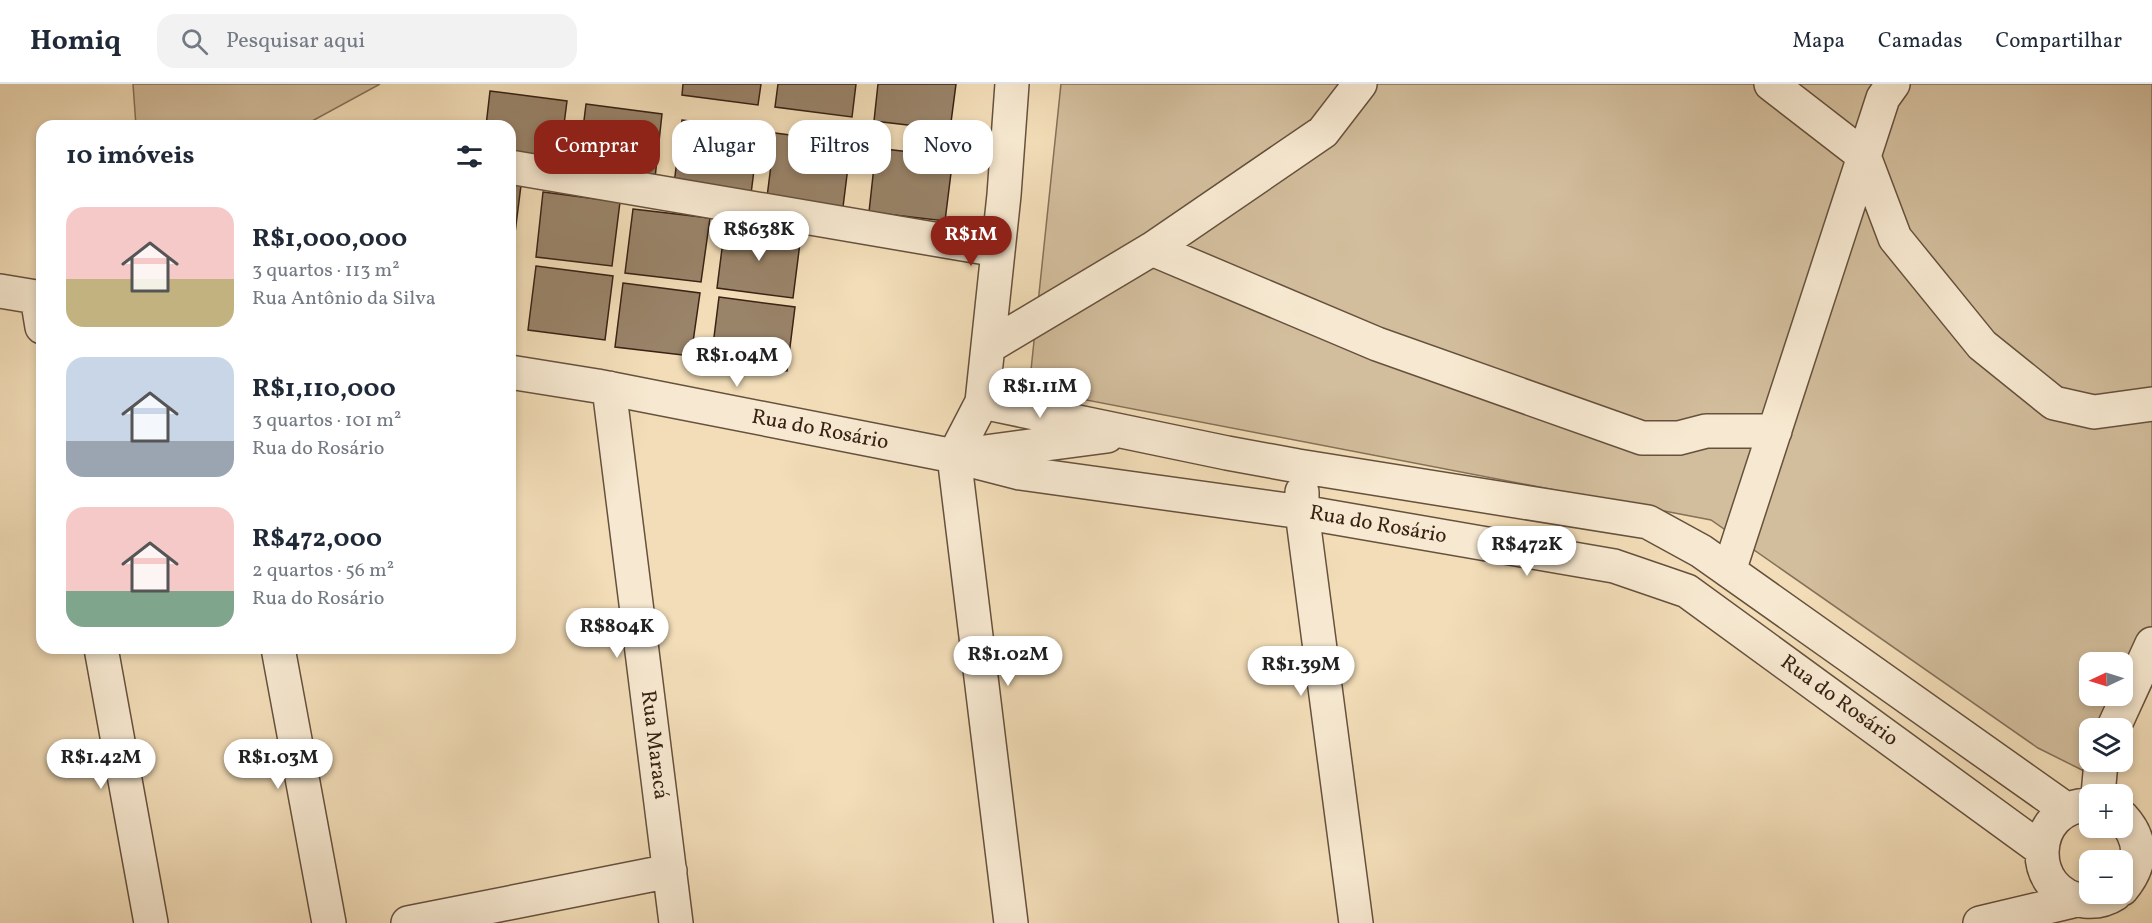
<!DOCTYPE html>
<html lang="pt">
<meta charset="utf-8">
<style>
:root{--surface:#fff;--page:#f2f2f3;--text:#1f2937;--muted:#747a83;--line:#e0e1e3;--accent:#8f2418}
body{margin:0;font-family:Vollkorn,serif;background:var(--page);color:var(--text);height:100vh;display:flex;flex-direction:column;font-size:22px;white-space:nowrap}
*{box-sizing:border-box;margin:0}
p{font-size:20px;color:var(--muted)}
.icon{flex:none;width:33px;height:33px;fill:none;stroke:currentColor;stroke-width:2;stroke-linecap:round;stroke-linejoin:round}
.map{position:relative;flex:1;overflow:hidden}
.side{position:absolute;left:36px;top:36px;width:480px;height:534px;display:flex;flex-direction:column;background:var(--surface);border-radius:18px;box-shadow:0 3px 9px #0003}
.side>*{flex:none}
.banner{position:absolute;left:534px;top:36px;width:570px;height:54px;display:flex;gap:12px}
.needle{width:39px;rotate:266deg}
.tools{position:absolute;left:2079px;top:568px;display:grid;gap:12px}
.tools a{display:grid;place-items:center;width:54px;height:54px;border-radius:12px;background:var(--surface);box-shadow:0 3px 9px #0003;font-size:30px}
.price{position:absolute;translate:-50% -51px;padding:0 14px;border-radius:21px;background:#fff;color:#222;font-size:20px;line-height:39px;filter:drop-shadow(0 2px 3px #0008)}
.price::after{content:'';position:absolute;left:50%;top:36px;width:18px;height:14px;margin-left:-9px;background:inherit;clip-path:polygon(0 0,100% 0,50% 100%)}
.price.active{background:var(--accent);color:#fff}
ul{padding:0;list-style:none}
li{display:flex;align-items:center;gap:18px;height:150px;padding:0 30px}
li span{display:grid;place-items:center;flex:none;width:168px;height:120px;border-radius:18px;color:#555}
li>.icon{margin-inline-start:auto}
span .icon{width:72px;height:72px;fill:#fffc;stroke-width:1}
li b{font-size:26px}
h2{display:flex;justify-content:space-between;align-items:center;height:72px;padding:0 30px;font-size:26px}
.tag{padding:0 21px;border-radius:18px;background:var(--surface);box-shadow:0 3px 9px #0003;font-size:21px;line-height:54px}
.tag.active{background:var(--accent);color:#fff}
header{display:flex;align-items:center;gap:36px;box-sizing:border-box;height:84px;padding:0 30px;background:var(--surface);border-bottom:2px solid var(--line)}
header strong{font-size:28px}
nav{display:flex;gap:33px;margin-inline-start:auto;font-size:21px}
.search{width:420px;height:54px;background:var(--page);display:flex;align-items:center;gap:15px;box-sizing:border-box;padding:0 21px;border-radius:18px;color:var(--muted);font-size:22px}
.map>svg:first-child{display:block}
.green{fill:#d2bd9c;stroke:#857058;stroke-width:1.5;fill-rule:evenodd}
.building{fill:#998369;stroke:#382214;stroke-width:1.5}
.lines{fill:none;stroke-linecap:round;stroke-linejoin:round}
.minor-casing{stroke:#66513d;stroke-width:36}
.minor{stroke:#f7e9d1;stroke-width:33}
.labels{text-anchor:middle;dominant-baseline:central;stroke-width:4.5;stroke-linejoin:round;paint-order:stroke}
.street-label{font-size:21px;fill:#382214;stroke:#f7e9d1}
</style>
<header>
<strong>Homiq</strong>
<div class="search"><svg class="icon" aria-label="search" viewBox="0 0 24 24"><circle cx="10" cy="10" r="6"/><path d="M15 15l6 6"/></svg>Pesquisar aqui</div>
<nav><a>Mapa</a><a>Camadas</a><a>Compartilhar</a></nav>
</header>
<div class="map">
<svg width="2152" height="839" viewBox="0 0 2152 839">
<rect width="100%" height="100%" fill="#f2ddb8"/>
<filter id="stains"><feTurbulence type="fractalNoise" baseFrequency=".00333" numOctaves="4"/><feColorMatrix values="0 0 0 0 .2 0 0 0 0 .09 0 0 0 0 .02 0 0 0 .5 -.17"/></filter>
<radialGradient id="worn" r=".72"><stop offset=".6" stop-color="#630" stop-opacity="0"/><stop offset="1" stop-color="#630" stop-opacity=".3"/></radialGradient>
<path class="green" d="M133,0H380L303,42H136Z
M1061,0H2152V601L2123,663L2122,645H2090V678L2106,698L2038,664L1711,436L1029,305ZM2090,579H2122V612H2090Z"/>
<path class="building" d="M683,0H761L758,21L682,11Z
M778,0H856L852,33L775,23Z
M878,0H956L950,46L874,37Z
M490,7L567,17L559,80L510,74V42H486Z
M586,20L662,30L655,94L578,85Z
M682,36L759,46L751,110L674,100Z
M775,49L851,59L843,123L767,113Z
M876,64L953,73L945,137L869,128Z
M510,99L521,101L513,165L510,164Z
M543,108L620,118L612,182L536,173Z
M633,125L710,134L701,198L625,189Z
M725,141L801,151L793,214L717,204Z
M536,182L613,192L605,256L528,246Z
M623,199L700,209L691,272L615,263Z
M719,213L795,223L787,287L711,277Z"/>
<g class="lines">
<g class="minor-casing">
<path id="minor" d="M1771,0L1864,72L1895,154L1982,261L2054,319L2094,328L2152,320
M510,83L998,166
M1152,165L1377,260L1642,354H1679L1706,347H1775
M0,207L42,214
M37,213L42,243
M988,263L1152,165L1323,48L1360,0
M510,288L597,302L954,372L1020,389L1302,428L1614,482L1687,507L2041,765
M609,304L676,839
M982,318L1227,369L1298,382L1648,438L1701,467L2067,726
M970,370L1107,352
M954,372L1011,839
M954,372L982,318L1004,111L1012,0
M1302,408V428L1356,839
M1729,487C1781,330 1831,171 1883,14L1893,0
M101,564L151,839
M278,564L329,839
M2113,645L2152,560
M2098,711L2101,678
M2090,721C2029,721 2025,810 2085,817C2096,818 2106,816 2115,810
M2122,733C2144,757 2142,781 2122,805
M408,839L670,787
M1980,839L2077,816"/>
</g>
<use href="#minor" class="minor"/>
</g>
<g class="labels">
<g class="street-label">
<text transform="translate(820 346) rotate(11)">Rua do Rosário</text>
<text transform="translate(1378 441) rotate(10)">Rua do Rosário</text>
<text transform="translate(1839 617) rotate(36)">Rua do Rosário</text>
<text transform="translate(654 661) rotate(83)">Rua Maracá</text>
</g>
</g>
<rect width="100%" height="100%" filter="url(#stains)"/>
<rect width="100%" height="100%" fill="url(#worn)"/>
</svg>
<div class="tools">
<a><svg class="needle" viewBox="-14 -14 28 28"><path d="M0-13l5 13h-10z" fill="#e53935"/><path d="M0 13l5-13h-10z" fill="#747a83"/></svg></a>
<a><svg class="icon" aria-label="layers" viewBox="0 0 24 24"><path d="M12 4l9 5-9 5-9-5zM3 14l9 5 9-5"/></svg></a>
<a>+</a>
<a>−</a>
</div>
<b class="price" style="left:759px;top:178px">R$638K</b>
<b class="price active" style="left:971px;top:183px">R$1M</b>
<b class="price" style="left:737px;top:304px">R$1.04M</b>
<b class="price" style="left:1040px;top:335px">R$1.11M</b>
<b class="price" style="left:1527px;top:493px">R$472K</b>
<b class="price" style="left:617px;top:575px">R$804K</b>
<b class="price" style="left:1008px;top:603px">R$1.02M</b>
<b class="price" style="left:1301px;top:613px">R$1.39M</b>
<b class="price" style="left:101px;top:706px">R$1.42M</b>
<b class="price" style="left:278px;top:706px">R$1.03M</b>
<div class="banner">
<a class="tag active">Comprar</a>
<a class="tag">Alugar</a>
<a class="tag">Filtros</a>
<a class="tag">Novo</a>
</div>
<section class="side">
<h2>10 imóveis<svg class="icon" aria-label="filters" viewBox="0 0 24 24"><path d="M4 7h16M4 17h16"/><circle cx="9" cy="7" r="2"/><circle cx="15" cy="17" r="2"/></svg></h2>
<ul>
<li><span style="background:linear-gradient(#f6c9c9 60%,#c2b280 0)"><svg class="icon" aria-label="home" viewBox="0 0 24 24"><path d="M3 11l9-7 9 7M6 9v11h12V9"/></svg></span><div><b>R$1,000,000</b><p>3 quartos · 113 m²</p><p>Rua Antônio da Silva</p></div></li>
<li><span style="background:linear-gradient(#c9d6e8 70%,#9aa5b1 0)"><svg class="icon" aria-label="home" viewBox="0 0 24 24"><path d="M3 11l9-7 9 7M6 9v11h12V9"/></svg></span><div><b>R$1,110,000</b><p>3 quartos · 101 m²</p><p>Rua do Rosário</p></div></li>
<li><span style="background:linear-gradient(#f6c9c9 70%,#7fa58c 0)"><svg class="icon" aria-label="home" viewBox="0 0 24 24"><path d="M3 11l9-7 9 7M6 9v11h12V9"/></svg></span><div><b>R$472,000</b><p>2 quartos · 56 m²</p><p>Rua do Rosário</p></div></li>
</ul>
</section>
</div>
